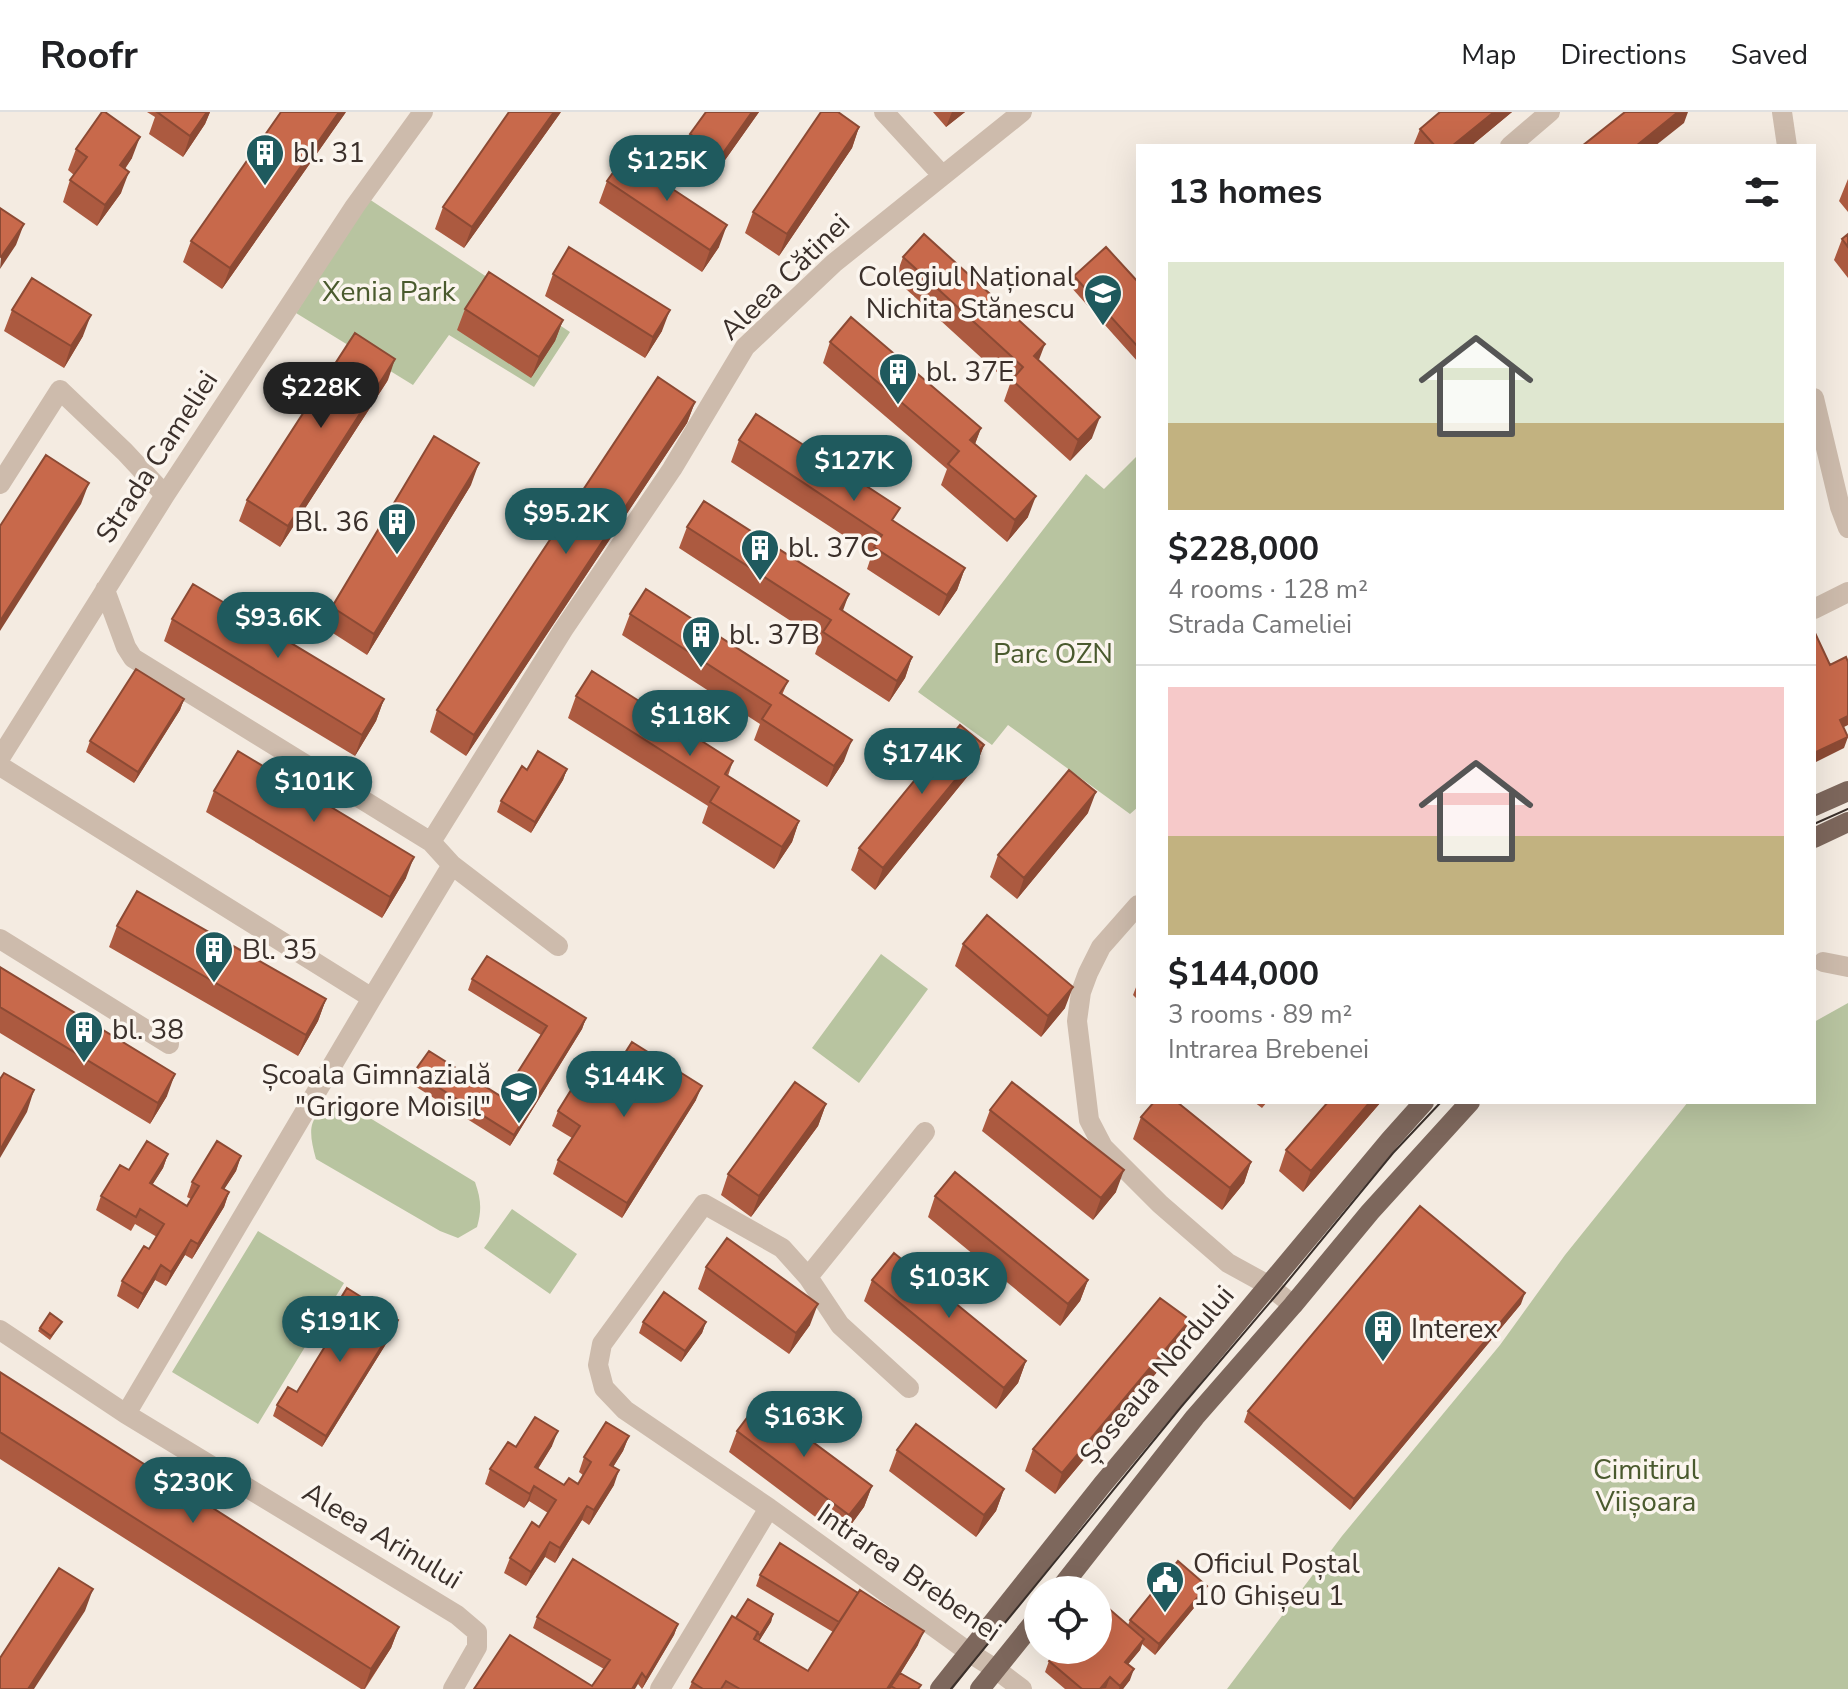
<!DOCTYPE html>
<meta charset="utf-8">
<style>
:root{--surface:#fff;--page:#f6f6f6;--text:#202124;--muted:#757577;--line:#e0e0e0;--accent:#1f5a5e}
body{margin:0;font-family:"Nunito Sans",sans-serif;background:var(--page);color:var(--text);height:100vh;display:flex;flex-direction:column;font-size:30px;white-space:nowrap}
*{box-sizing:border-box;margin:0}
p{font-size:26px;color:var(--muted)}
.icon{flex:none;width:44px;height:44px;fill:none;stroke:currentColor;stroke-width:2;stroke-linecap:round;stroke-linejoin:round}
.map{position:relative;flex:1;overflow:hidden}
.panel{position:absolute;left:1136px;top:32px;width:680px;height:960px;display:flex;flex-direction:column;background:var(--surface);border-radius:0px;box-shadow:0 8px 32px #0002}
.panel>*{flex:none}
.controls{position:absolute;left:1024px;top:1464px;display:grid;gap:16px}
.controls a{display:grid;place-items:center;width:88px;height:88px;border-radius:50%;background:var(--surface);box-shadow:0 8px 32px #0002;font-size:40px}
.price{position:absolute;translate:-50% -68px;padding:0 18px;border-radius:28px;background:var(--accent);color:#fff;font-size:26px;line-height:52px;filter:drop-shadow(0 2px 4px #0008)}
.price::after{content:'';position:absolute;left:50%;top:48px;width:24px;height:18px;margin-left:-12px;background:inherit;clip-path:polygon(0 0,100% 0,50% 100%)}
.price.current{background:#222;color:#fff}
ul{padding:0;list-style:none}
li{display:grid;align-content:center;gap:16px;height:424px;padding:0 32px}
li+li{border-top:2px solid var(--line)}
li span{display:grid;place-items:center;height:248px;border-radius:0px;color:#555}
li>.icon{margin-inline-start:auto}
span .icon{width:144px;height:144px;fill:#fffc;stroke-width:1}
li b{font-size:34px}
h2{display:flex;justify-content:space-between;align-items:center;height:96px;padding:0 32px;font-size:34px}
header{display:flex;align-items:center;gap:48px;box-sizing:border-box;height:112px;padding:0 40px;background:var(--surface);border-bottom:2px solid var(--line)}
header strong{font-size:38px}
nav{display:flex;gap:44px;margin-inline-start:auto;font-size:28px}
.map>svg:first-child{display:block}
.green{fill:#b8c4a0}
.lines{fill:none;stroke-linecap:round;stroke-linejoin:round}
.minor{stroke:#cdbbac;stroke-width:20}
.major{stroke:#7d675c;stroke-width:20}
.tram{stroke:#3b302b;stroke-width:2}
.wall{fill:#ac5a40}
.shaded-wall{fill:#8c4a34}
.building{fill:#c8694b;stroke:#8c4a34;stroke-width:2}
.labels{text-anchor:middle;dominant-baseline:central;stroke-width:7;stroke-linejoin:round;paint-order:stroke}
.poi-label{font-size:28px;fill:#3b302b;stroke:#fbf5ee;text-anchor:start}
.street-label{font-size:28px;fill:#3b302b;stroke:#fbf5ee}
.park-label{font-size:28px;fill:#4a5a2e;stroke:#fbf5ee}
</style>
<header>
<strong>Roofr</strong>
<nav><a>Map</a><a>Directions</a><a>Saved</a></nav>
</header>
<div class="map">
<svg width="1848" height="1577" viewBox="0 0 1848 1577">
<rect width="100%" height="100%" fill="#f4ebe1"/>
<path class="green" d="M369,87L570,220L534,275L449,223L413,273L296,201Z
M1138,343V695L1130,702L1008,613L992,633L918,580L1086,362L1104,377Z
M881,842L928,877L859,971L812,936Z
M1848,891V1577H1227L1342,1424L1500,1233L1565,1143L1688,990H1814V910Z
M342,989L475,1070C481,1087 482,1098 477,1115L458,1126L440,1119L316,1047C307,1015 308,1001 342,989Z
M512,1097L577,1142L550,1182L484,1136Z
M258,1119L344,1171L258,1312L172,1260Z"/>
<g class="lines">
<path class="minor" d="M884,0L942,63
M1782,0L1787,34
M1510,34L1550,0
M1814,286L1840,395L1848,416
M0,372L60,278L125,340L165,383
M105,478L126,535L133,546L431,730L452,753L558,834
M1814,497L1848,480
M0,646L165,383L355,94L423,0
M0,654L372,886
M431,730L563,518L672,357L745,235L834,151L1022,0
M1138,793L1101,835L1088,861L1081,880L1077,909L1089,1008L1103,1035L1160,1092L1228,1151L1268,1173L1293,1193
M0,827L169,932
M1823,850L1848,855
M808,1165L782,1136L704,1092L602,1232L598,1253L604,1276L625,1298L769,1396L970,1541L997,1558L1022,1577
M0,1218L126,1302L457,1503L477,1520V1535L453,1577
M909,1276L840,1213L808,1165L925,1020
M126,1302L372,886L452,753
M660,1577L769,1396"/>
<path class="major" d="M1814,694L1848,679
M1814,726L1848,710
M1059,1478L1195,1305L1293,1193L1370,1100L1470,990
M940,1577L1102,1373L1390,1028L1424,990
M980,1577L1038,1505"/>
<path class="tram" d="M1814,712L1848,697
M951,1577L1181,1295L1278,1181L1393,1041L1441,990"/>
</g>
<path class="wall" d="M147,0H210L205,12L183,45L149,22L155,5Z
M346,0L222,177L183,150L191,129Z
M561,0L464,136L435,117L443,95Z
M706,0H759L713,65L682,44L690,22Z
M933,0H965L946,15Z
M1440,0H1512L1471,34H1413L1420,17Z
M859,15L852,36L779,144L745,121L753,100Z
M76,37L132,46L125,57L121,81L97,114L63,90L70,68L74,63L68,58Z
M1848,67V100L1839,89Z
M607,69L719,135L702,160L599,91Z
M1848,122V166L1834,148L1842,127Z
M903,145L1039,249L1092,326L1070,349L1004,289L1010,272L895,167Z
M553,162L662,219L645,246L545,184Z
M1074,164L1138,170V250L1070,174Z
M465,197L563,208L555,229L531,266L457,218Z
M12,198L83,224L64,256L4,219Z
M830,230L981,316L975,332L1028,405L1007,430L941,373L947,357L823,251Z
M388,268L280,435L239,409L247,388Z
M695,290L687,311L466,644L430,620L437,598Z
M739,328L894,410L965,456L957,478L939,504L867,457L872,442L731,350Z
M471,373L367,543L325,516L332,495Z
M687,415L843,500L912,545L905,566L889,590L815,542L820,528L679,436Z
M630,502L788,569L782,583L844,649L827,675L754,628L760,612L622,523Z
M172,507L384,587L376,609L355,644L164,529Z
M576,584L733,649L728,664L799,709L792,730L774,757L702,711L708,694L568,606Z
M184,587L180,598L134,671L86,640L90,629Z
M984,633L976,654L875,778L851,758L859,736Z
M567,657L563,668L531,721L497,700L501,689L527,658Z
M214,679L406,766L382,806L206,700Z
M1088,701L1017,787L990,765L998,743Z
M117,814L326,887L318,909L298,944L109,835Z
M963,832L1065,896L1041,925L955,854Z
M0,855L167,984L150,1012L0,921Z
M472,867L586,906L582,917L510,1034L410,971L414,960L502,985L541,923L468,878Z
M1138,870V888L1133,883Z
M613,960L696,988L622,1106L553,1062L558,1048L572,1026L552,1014L558,999Z
M1254,990H1267L1262,996Z
M1381,990L1303,1080L1279,1059L1286,1038Z
M826,992L818,1014L751,1105L721,1083L728,1062Z
M990,998L1116,1080L1093,1108L982,1019Z
M1141,1005L1251,1050L1244,1071L1222,1098L1133,1027Z
M168,1042L163,1056L152,1073L187,1094L191,1087L187,1085L192,1070L241,1044L236,1059L224,1077L229,1080L224,1095L192,1147L185,1143L166,1174L155,1168L138,1197L117,1184L122,1169L149,1137L157,1125L135,1112L131,1119L96,1098L101,1084L129,1058Z
M935,1084L1088,1168L1080,1189L1060,1214L928,1105Z
M706,1155L810,1213L789,1242L698,1177Z
M872,1168L1026,1249L1018,1271L996,1297L864,1189Z
M1521,1192L1350,1398L1244,1310L1248,1299Z
M336,1194L394,1219L322,1335L273,1304L277,1293L297,1280L340,1210L332,1205Z
M1190,1208L1183,1229L1055,1382L1025,1359L1033,1337Z
M62,1210L50,1228L38,1219L40,1216Z
M643,1210H706L702,1221L681,1250L639,1221Z
M0,1260L399,1515L391,1536L365,1577H361L0,1347Z
M737,1319L872,1374L864,1395L842,1425L729,1340Z
M629,1324L623,1339L613,1355L614,1373L589,1413L582,1408L555,1451L545,1445L526,1474L504,1461L510,1446L539,1415L548,1401L529,1389L524,1396L485,1372L490,1357L516,1335L552,1334L538,1357L564,1373L578,1372L583,1363L579,1360L584,1345Z
M897,1338L1004,1377L996,1399L976,1425L889,1359Z
M760,1463L918,1533L900,1562L921,1573L919,1577H689L692,1570L736,1506L773,1502L771,1510L759,1529L808,1559L833,1520L756,1474Z
M1203,1485L1155,1543L1142,1532L1140,1538L1128,1552L1130,1568L1123,1577H1065L1045,1560L1049,1549L1128,1513L1130,1508Z
M537,1505L678,1512L674,1523L642,1577L638,1572L592,1574L604,1557L533,1516Z"/>
<path class="shaded-wall" d="M207,0H210L205,12L183,45L190,24Z
M339,0H346L222,177L230,156Z
M554,0H561L464,136L472,115Z
M752,0H759L713,65L721,44Z
M952,0H965L946,15Z
M1494,0H1512L1471,34H1452Z
M1678,0H1688L1684,11L1655,34H1636Z
M859,15L852,36L779,144L787,122Z
M140,25L132,46L112,75L120,53Z
M129,60L121,81L97,114L105,93Z
M24,112L16,133L0,157L1,145Z
M727,113L719,135L702,160L710,138Z
M670,198L662,219L645,246L653,225Z
M91,203L83,224L64,256L71,234Z
M563,208L555,229L531,266L539,245Z
M1045,232L1037,253L1034,244Z
M395,247L388,268L280,435L288,414Z
M695,290L687,311L466,644L474,623Z
M1100,305L1092,326L1070,349L1078,328Z
M981,316L973,337L970,328Z
M479,351L471,373L367,543L374,522Z
M89,371L81,392L0,519V509Z
M1036,384L1028,405L1007,430L1015,408Z
M965,456L957,478L939,504L947,483Z
M849,482L841,504L840,497Z
M912,545L905,566L889,590L897,569Z
M184,587L180,598L134,671L138,660Z
M384,587L376,609L355,644L362,623Z
M1848,604V613L1836,619L1840,608Z
M1848,625L1844,636L1814,651V641Z
M852,628L844,649L827,675L834,654Z
M984,633L976,654L875,778L883,756Z
M567,657L563,668L531,721L535,710Z
M1096,680L1088,701L1017,787L1024,766Z
M799,709L792,730L774,757L782,735Z
M414,745L406,766L382,806L390,785Z
M1073,875L1065,896L1041,925L1048,904Z
M326,887L318,909L298,944L306,923Z
M586,906L582,917L510,1034L514,1023Z
M175,962L167,984L150,1012L158,991Z
M702,974L696,988L622,1106L627,1091Z
M34,978L27,1000L0,1046V1038Z
M1370,990H1381L1303,1080L1311,1059Z
M826,992L818,1014L751,1105L759,1084Z
M168,1042L163,1056L144,1086L150,1071Z
M241,1044L236,1059L216,1090L222,1076Z
M1251,1050L1244,1071L1222,1098L1230,1076Z
M1124,1058L1116,1080L1093,1108L1101,1086Z
M229,1080L224,1095L192,1147L198,1132Z
M191,1128L185,1143L166,1174L171,1160Z
M161,1153L155,1168L138,1197L143,1182Z
M1088,1168L1080,1189L1060,1214L1068,1192Z
M1525,1181L1521,1192L1350,1398L1354,1387Z
M818,1192L810,1213L789,1242L796,1221Z
M398,1208L394,1219L322,1335L326,1324Z
M1190,1208L1183,1229L1055,1382L1062,1361Z
M706,1210L702,1221L681,1250L685,1239Z
M1026,1249L1018,1271L996,1297L1004,1276Z
M558,1319L552,1334L530,1369L535,1355Z
M629,1324L623,1339L605,1368L610,1353Z
M619,1358L614,1373L589,1413L594,1398Z
M534,1374L529,1389L524,1396L530,1382Z
M872,1374L864,1395L842,1425L849,1403Z
M1004,1377L996,1399L976,1425L984,1403Z
M587,1394L582,1408L555,1451L560,1436Z
M550,1430L545,1445L526,1474L531,1460Z
M1207,1474L1203,1485L1155,1543L1159,1532Z
M93,1477L85,1499L34,1577H28Z
M773,1502L771,1510L758,1531L760,1523Z
M678,1512L674,1523L642,1577L646,1566Z
M399,1515L391,1536L364,1577L371,1557Z
M924,1519L918,1533L892,1575L890,1577H887Z
M1144,1527L1140,1538L1121,1561L1125,1550Z
M1134,1557L1130,1568L1123,1577H1119L1120,1574Z
M642,1561L638,1572L635,1577H632Z
M1110,1565L1106,1576L1100,1577Z"/>
<path class="building" d="M102,0H105L140,25L120,53L129,60L105,93L70,68L87,45L76,37Z
M157,0H207L190,24Z
M281,0H339L230,156L191,129Z
M509,0H554L472,115L443,95Z
M706,0H752L721,44L690,22Z
M821,0H838L859,15L787,122L753,100Z
M1440,0H1494L1452,34H1435L1420,17Z
M1625,0H1678L1636,34H1582Z
M624,45L727,113L710,138L607,69Z
M0,96L24,112L1,145L0,144Z
M924,122L1045,232L1034,244L1100,305L1078,328L1012,268L1023,255L903,145Z
M1848,122V135L1842,127Z
M569,135L670,198L653,225L553,162Z
M1106,135L1138,170V235L1074,164Z
M489,160L563,208L539,245L465,197Z
M32,166L91,203L71,234L12,198Z
M851,205L981,316L970,328L1036,384L1015,408L948,352L959,339L830,230Z
M355,221L395,247L288,414L247,388Z
M658,265L695,290L474,623L437,598Z
M756,302L900,396L892,408L965,456L947,483L874,435L882,423L739,328Z
M434,324L479,351L374,522L332,495Z
M46,343L89,371L0,509V414Z
M704,389L849,482L840,497L912,545L897,569L823,520L831,508L687,415Z
M193,472L384,587L362,623L172,507Z
M646,477L788,569L780,581L852,628L834,654L762,607L771,593L630,502Z
M1815,521L1830,553L1846,545L1848,550V604L1840,608L1848,625L1814,641Z
M136,557L184,587L138,660L90,629Z
M592,559L733,649L725,662L799,709L782,735L710,690L719,675L576,584Z
M960,613L984,633L883,756L859,736Z
M238,639L414,745L390,785L214,679Z
M538,639L567,657L535,710L501,689L522,654L527,658Z
M1069,658L1096,680L1024,766L998,743Z
M137,779L326,887L306,923L117,814Z
M987,803L1073,875L1048,904L963,832Z
M487,844L586,906L514,1023L414,960L429,939L502,985L547,914L472,867Z
M0,855L175,962L158,991L0,895Z
M632,930L702,974L627,1091L558,1048L580,1014L558,999L591,946L613,960Z
M4,961L34,978L0,1038V967Z
M795,970L826,992L759,1084L728,1062Z
M1012,970L1124,1058L1101,1086L990,998Z
M1154,990H1177L1251,1050L1230,1076L1141,1005Z
M1328,990H1370L1311,1059L1286,1038Z
M147,1029L168,1042L150,1071L187,1094L199,1074L192,1070L217,1029L241,1044L222,1076L229,1080L198,1132L191,1128L171,1160L161,1153L143,1182L122,1169L144,1134L149,1137L164,1112L140,1097L136,1105L101,1084L120,1053L129,1058Z
M955,1060L1088,1168L1068,1192L935,1084Z
M1420,1094L1525,1181L1354,1387L1248,1299Z
M727,1126L818,1192L796,1221L706,1155Z
M894,1141L1026,1249L1004,1276L872,1168Z
M347,1176L398,1208L326,1324L277,1293L288,1275L297,1280L346,1200L336,1194Z
M664,1180L706,1210L685,1239L643,1210Z
M1160,1186L1190,1208L1062,1361L1033,1337Z
M50,1201L62,1210L51,1224L40,1216Z
M0,1260L399,1515L371,1557L0,1320Z
M759,1290L872,1374L849,1403L737,1319Z
M535,1305L558,1319L535,1355L564,1373L569,1366L578,1372L591,1350L584,1345L606,1310L629,1324L610,1353L619,1358L594,1398L587,1394L560,1436L550,1430L531,1460L510,1446L532,1410L539,1415L556,1388L534,1374L530,1382L490,1357L508,1330L516,1335Z
M916,1312L1004,1377L984,1403L897,1338Z
M780,1431L858,1481L839,1510L760,1463Z
M573,1447L678,1512L646,1566L642,1561L632,1577H474L510,1523L592,1574L610,1548L537,1505Z
M1178,1449L1207,1474L1159,1532L1130,1508Z
M59,1456L93,1477L28,1577H0V1546Z
M860,1478L924,1519L887,1577H740L726,1569L721,1577H703L692,1570L732,1504L758,1520L754,1527L808,1559Z
M748,1487L773,1502L760,1523L757,1521L758,1520L736,1506Z
M1100,1489L1144,1527L1125,1550L1134,1557L1120,1574L1110,1565L1100,1577H1082L1049,1549L1058,1538H1098V1491Z
M900,1561L921,1573L918,1577H896L891,1574Z"/>
<defs>
<g id="building-pin" transform="scale(2)"><path d="M0 17L-7.5 6A9.5 9.5 0 1 1 7.5 6Z" fill="#1f5a5e" stroke="#fbf5ee"/><path d="M-4-6H4V6H1V3H-1V6H-4ZM-2.5-4.3h1.7v1.8h-1.7ZM.8-4.3h1.7v1.8H.8ZM-2.5-1h1.7V.8h-1.7ZM.8-1h1.7V.8H.8Z" fill="#fff"/></g>
<g id="school-pin" transform="scale(2)"><path d="M0 17L-7.5 6A9.5 9.5 0 1 1 7.5 6Z" fill="#1f5a5e" stroke="#fbf5ee"/><path d="M0-5L7-2L0 1L-7-2ZM-4 1L0 2.5L4 1V4Q0 6-4 4Z" fill="#fff"/></g>
<g id="civic-pin" transform="scale(2)"><path d="M0 17L-7.5 6A9.5 9.5 0 1 1 7.5 6Z" fill="#1f5a5e" stroke="#fbf5ee"/><path d="M-.6-6.5H3V-4.5H.6V-3L4-1V1h2V6H-6V1h2V-1L-.6-3ZM-1.2 2.5V6h2.4V2.5Z" fill="#fff"/></g>
</defs>
<g fill-rule="evenodd">
<use href="#building-pin" x="265" y="41"/>
<use href="#school-pin" x="1103" y="181"/>
<use href="#building-pin" x="898" y="260"/>
<use href="#building-pin" x="397" y="410"/>
<use href="#building-pin" x="760" y="436"/>
<use href="#building-pin" x="701" y="523"/>
<use href="#building-pin" x="214" y="838"/>
<use href="#building-pin" x="84" y="918"/>
<use href="#school-pin" x="519" y="979"/>
<use href="#building-pin" x="1383" y="1217"/>
<use href="#civic-pin" x="1165" y="1468"/>
</g>
<g class="labels">
<g class="poi-label">
<text x="293" y="41">bl. 31</text>
<text x="1075" y="165" text-anchor="end">Colegiul Național<tspan x="1075" dy="32">Nichita Stănescu</tspan></text>
<text x="926" y="260">bl. 37E</text>
<text x="369" y="410" text-anchor="end">Bl. 36</text>
<text x="788" y="436">bl. 37C</text>
<text x="729" y="523">bl. 37B</text>
<text x="242" y="838">Bl. 35</text>
<text x="112" y="918">bl. 38</text>
<text x="491" y="963" text-anchor="end">Școala Gimnazială<tspan x="491" dy="32">"Grigore Moisil"</tspan></text>
<text x="1411" y="1217">Interex</text>
<text x="1193" y="1452">Oficiul Poștal<tspan x="1193" dy="32">10 Ghișeu 1</tspan></text>
</g>
<g class="street-label">
<text transform="translate(785 165) rotate(-44)">Aleea Cătinei</text>
<text transform="translate(157 345) rotate(-57)">Strada Cameliei</text>
<text transform="translate(1157 1263) rotate(-50)">Șoseaua Nordului</text>
<text transform="translate(382 1424) rotate(31)">Aleea Arinului</text>
<text transform="translate(909 1461) rotate(35)">Intrarea Brebenei</text>
</g>
<g class="park-label">
<text x="389" y="180">Xenia Park</text>
<text x="1053" y="542">Parc OZN</text>
<text x="1646" y="1358">Cimitirul<tspan x="1646" dy="32">Viișoara</tspan></text>
</g>
</g>
</svg>
<div class="controls">
<a><svg class="icon" aria-label="locate" viewBox="0 0 24 24"><circle cx="12" cy="12" r="6"/><path d="M12 2v4M12 18v4M2 12h4M18 12h4"/></svg></a>
</div>
<b class="price" style="left:667px;top:91px">$125K</b>
<b class="price current" style="left:321px;top:318px">$228K</b>
<b class="price" style="left:854px;top:391px">$127K</b>
<b class="price" style="left:566px;top:444px">$95.2K</b>
<b class="price" style="left:278px;top:548px">$93.6K</b>
<b class="price" style="left:690px;top:646px">$118K</b>
<b class="price" style="left:922px;top:684px">$174K</b>
<b class="price" style="left:314px;top:712px">$101K</b>
<b class="price" style="left:624px;top:1007px">$144K</b>
<b class="price" style="left:949px;top:1208px">$103K</b>
<b class="price" style="left:340px;top:1252px">$191K</b>
<b class="price" style="left:804px;top:1347px">$163K</b>
<b class="price" style="left:193px;top:1413px">$230K</b>
<section class="panel">
<h2>13 homes<svg class="icon" aria-label="filters" viewBox="0 0 24 24"><path d="M4 7h16M4 17h16"/><circle cx="9" cy="7" r="2"/><circle cx="15" cy="17" r="2"/></svg></h2>
<ul>
<li><span style="background:linear-gradient(#dfe7d0 65%,#c2b280 0)"><svg class="icon" aria-label="home" viewBox="0 0 24 24"><path d="M3 11l9-7 9 7M6 9v11h12V9"/></svg></span><div><b>$228,000</b><p>4 rooms · 128 m²</p><p>Strada Cameliei</p></div></li>
<li><span style="background:linear-gradient(#f6c9c9 60%,#c2b280 0)"><svg class="icon" aria-label="home" viewBox="0 0 24 24"><path d="M3 11l9-7 9 7M6 9v11h12V9"/></svg></span><div><b>$144,000</b><p>3 rooms · 89 m²</p><p>Intrarea Brebenei</p></div></li>
</ul>
</section>
</div>
